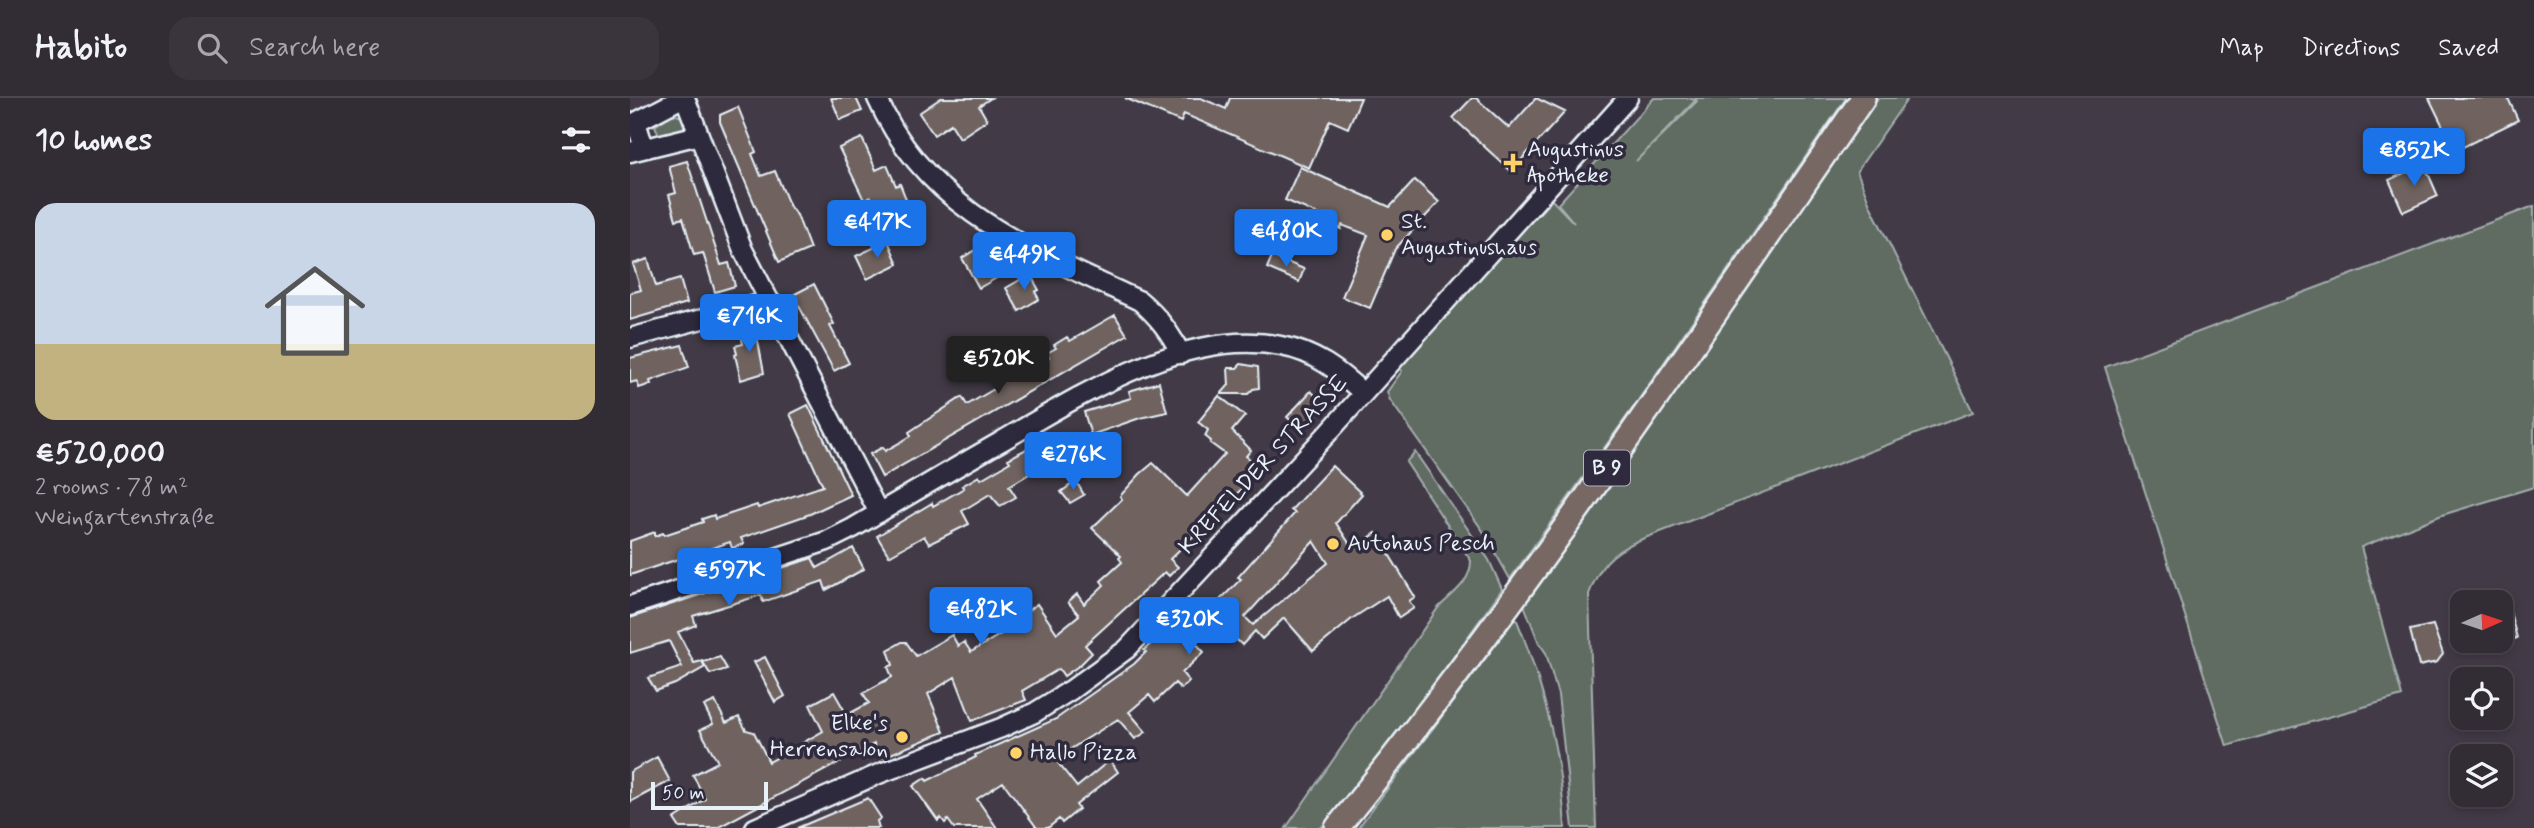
<!DOCTYPE html>
<meta charset="utf-8">
<style>
:root{--surface:#322c35;--page:#3a343d;--text:#f1f3f6;--muted:#a8a7ad;--line:#4d4850;--accent:#1a73e8}
body{margin:0;font-family:Mynerve,sans-serif;background:var(--page);color:var(--text);height:100vh;display:flex;flex-direction:column;font-size:26px;white-space:nowrap}
*{box-sizing:border-box;margin:0}
p{font-size:23px;color:var(--muted)}
.icon{flex:none;width:38px;height:38px;fill:none;stroke:currentColor;stroke-width:2;stroke-linecap:round;stroke-linejoin:round}
.map{position:relative;flex:1;overflow:hidden}
.panel{display:flex;flex-direction:column;background:var(--surface);width:630px}
.panel>*{flex:none}
.needle{width:46px;rotate:87deg}
.fabs{position:absolute;left:1820px;top:492px;display:grid;gap:14px}
.fabs a{display:grid;place-items:center;width:63px;height:63px;border-radius:14px;background:var(--surface);box-shadow:0 4px 10px #0003,0 0 0 2px var(--line);font-size:35px}
.scale{position:absolute;left:21px;bottom:18px;width:117px;box-sizing:border-box;padding-left:7px;border:4px solid #e8f1f8;border-top:0;font-size:19px;line-height:24px;white-space:nowrap;color:#e8f1f8;-webkit-text-stroke:5px #2f2a3d;paint-order:stroke}
.price{position:absolute;translate:-50% -60px;padding:0 16px;border-radius:7px;background:var(--accent);color:#fff;font-size:23px;line-height:46px;filter:drop-shadow(0 2px 4px #0008)}
.price::after{content:'';position:absolute;left:50%;top:42px;width:21px;height:16px;margin-left:-10px;background:inherit;clip-path:polygon(0 0,100% 0,50% 100%)}
.price.current{background:#222;color:#fff}
ul{padding:0;list-style:none}
li{display:grid;align-content:center;gap:14px;height:371px;padding:0 35px}
li+li{border-top:2px solid var(--line)}
li span{display:grid;place-items:center;height:217px;border-radius:21px;color:#555}
li>.icon{margin-inline-start:auto}
span .icon{width:126px;height:126px;fill:#fffc;stroke-width:1}
li b{font-size:30px}
h2{display:flex;justify-content:space-between;align-items:center;height:84px;padding:0 35px;font-size:30px}
header{display:flex;align-items:center;gap:42px;box-sizing:border-box;height:98px;padding:0 35px;background:var(--surface);border-bottom:2px solid var(--line)}
header strong{font-size:33px}
nav{display:flex;gap:38px;margin-inline-start:auto;font-size:24px}
.search{width:490px;height:63px;background:var(--page);display:flex;align-items:center;gap:18px;box-sizing:border-box;padding:0 24px;border-radius:21px;color:var(--muted);font-size:26px}
main{display:flex;flex:1;min-height:0}
.map>svg:first-child{display:block}
.green{fill:#606c62;stroke:#a4aead;stroke-width:2}
.building{fill:#6f635f;stroke:#e8f1f8;stroke-width:2;fill-rule:evenodd}
.lines{fill:none;stroke-linecap:round;stroke-linejoin:round}
.minor-casing{stroke:#e8f1f8;stroke-width:23}
.major-casing{stroke:#e8f1f8;stroke-width:28}
.minor{stroke:#2f2a3d;stroke-width:18}
.major{stroke:#776864;stroke-width:23}
.poi-dot{fill:#ffd166;stroke:#2f2a3d;stroke-width:2.5}
.labels{text-anchor:middle;dominant-baseline:central;stroke-width:7;stroke-linejoin:round;paint-order:stroke}
.shield{fill:#2f2a3d;stroke:#b0b5c0;stroke-width:2}
.shield-label{font-size:21px;font-weight:bold;fill:#e8f1f8}
.poi-label{font-size:23px;fill:#e8f1f8;stroke:#2f2a3d;text-anchor:start}
.street-label{font-size:23px;fill:#e8f1f8;stroke:#2f2a3d}
</style>
<header>
<strong>Habito</strong>
<div class="search"><svg class="icon" aria-label="search" viewBox="0 0 24 24"><circle cx="10" cy="10" r="6"/><path d="M15 15l6 6"/></svg>Search here</div>
<nav><a>Map</a><a>Directions</a><a>Saved</a></nav>
</header>
<main>
<section class="panel">
<h2>10 homes<svg class="icon" aria-label="filters" viewBox="0 0 24 24"><path d="M4 7h16M4 17h16"/><circle cx="9" cy="7" r="2"/><circle cx="15" cy="17" r="2"/></svg></h2>
<ul>
<li><span style="background:linear-gradient(#c9d6e8 65%,#c2b280 0)"><svg class="icon" aria-label="home" viewBox="0 0 24 24"><path d="M3 11l9-7 9 7M6 9v11h12V9"/></svg></span><div><b>€520,000</b><p>2 rooms · 78 m²</p><p>Weingartenstraße</p></div></li>
</ul>
</section>
<div class="map">
<svg width="1904" height="730" viewBox="0 0 1904 730">
<rect width="100%" height="100%" fill="#423b47"/>
<filter id="ink" filterUnits="userSpaceOnUse"><feTurbulence type="fractalNoise" baseFrequency=".0143" numOctaves="2"/><feDisplacementMap in="SourceGraphic" scale="14" xChannelSelector="R" yChannelSelector="G"/><feConvolveMatrix kernelMatrix="1 2 1 2 8 2 1 2 1" color-interpolation-filters="sRGB"/></filter>
<g filter="url(#ink)">
<path class="green" d="M1024,0H1062L1065,3L1006,63L1067,3L1065,0H1216L1002,311L880,481L853,433L760,302L757,294L772,273L767,266L922,102L944,125L928,106Z
M1248,0H1278L1227,73L1241,109L1343,314L1007,443C980,456 970,467 959,496L966,730H943L928,597L916,555L909,545L894,507Z
M42,16L53,19L56,28L51,34L29,37L25,28Z
M1904,108V389L1812,417L1731,449L1772,598L1597,648L1475,269Z
M785,354L859,462L872,491L782,617L691,730H656L808,510C822,496 841,484 841,463L776,364Z
M886,520C914,588 931,656 935,730H728Z"/>
<path class="building" d="M201,0H226L232,13L210,22Z
M311,0H361L349,8L357,22L330,40L321,26L304,37L289,15Z
M495,0H571L596,11L600,0H731L718,30L700,22L679,70L554,16L551,24Z
M842,0H846L879,30L906,0L935,14L881,73L823,20Z
M1799,0H1878L1888,22L1825,53Z
M108,9L126,54L122,56L131,78L145,73L160,109L167,117L180,151L149,164L90,24V17Z
M232,40L246,72L257,67L266,88L270,86L278,106L285,103L292,120L263,133L255,116L249,119L241,99L234,102L209,50Z
M57,63L91,167L99,165L105,188L85,194L73,155L64,157L53,120L46,122L39,97L46,95L39,68Z
M1794,66L1808,98L1773,114L1759,82Z
M670,69L760,109L785,82L809,104L765,151L740,210L712,199L738,137L712,127L711,131L690,122L692,118L655,102Z
M258,143L268,166L237,181L226,158Z
M352,148L370,178L349,190L332,160Z
M642,158L674,171L669,184L637,170Z
M18,161L26,188L50,181L57,205L0,222V195L11,192L3,166Z
M400,176L409,192L405,194L409,201L389,213L376,190Z
M184,186L204,226L200,228L219,265L204,273L163,197Z
M485,217L497,237L252,379L240,356L253,349L255,353L281,338L279,334L332,299L337,307L369,288L367,285L419,259L417,255L426,250L424,247L437,239L440,243Z
M125,227L134,275L111,282L105,257L107,256L105,248L113,246L110,232Z
M52,247L59,269L20,283L21,286L9,290L7,283L0,285V260Z
M611,266L628,269L629,290L623,291L618,296H591L599,287L598,270H607Z
M529,284L537,314L510,320L461,337L454,314L501,300L499,293Z
M681,293L695,307L672,333L657,319Z
M589,298L615,318L602,333L621,352L616,358L629,368L624,374L626,377L540,461L548,469L539,478L535,474L455,547L462,555L450,567L434,578L429,571L392,593L396,602L342,623L325,579L298,596L314,634L251,660L244,646L87,730H50L44,721L75,701L63,677L88,664L70,632L83,626L74,608L85,603L96,625L109,619L116,632L124,634L139,664L193,633L180,607L204,594L217,617L239,605L233,595L262,579L258,569L263,567L258,552L272,544H276L286,558L322,537L328,548L334,544L341,554L386,527L383,523L407,506L427,535L449,517L438,504L447,496L454,506L474,487L471,483L492,464L489,460L491,458L462,430L492,401L490,398L510,376L523,365L557,398L595,356L580,345L581,343L575,338L578,332L568,324Z
M178,307L221,397L180,416L111,440L114,446L102,450L100,444L0,477V443L25,434V438L33,435L34,437L73,424L72,421L84,417L85,421L127,407L128,410L193,388L160,316Z
M424,336L438,360L412,375L409,370L379,388L386,399L370,408L360,396L332,413L339,426L299,446L294,438L259,458L247,438L302,405L303,408L334,390L332,388L349,378L351,381L380,364L378,361Z
M702,368L732,396L706,425L723,451L746,435L785,499L779,503L784,510L769,520L757,498L723,520L683,553L654,520L632,541L625,533L612,547L588,523L564,543L574,554L552,575L559,583L551,591L545,585L525,604L519,597L499,614L516,634L505,641L488,621L425,661L447,689L480,662L488,674L446,707L449,711L432,725L429,721L418,730H407L373,684L347,701L367,730H324L318,722L315,725L311,720L308,723L283,688L295,680L297,683L346,659L345,657L426,621L504,566L516,554L514,552L560,510L570,522L611,481L608,479L665,415L661,412ZM684,443L698,465L623,527L615,519Z
M446,383L454,397L440,405L431,394Z
M223,450L234,471L196,492L193,483L133,504L131,497L63,518L66,527L48,534L64,565L72,563L75,569L45,586L26,593L18,580L52,569L39,543L0,555V520L182,460L187,470Z
M1871,495H1875L1887,540L1871,545Z
M1803,527L1813,556L1807,564L1789,568L1780,532Z
M90,559L97,571L80,576L73,564Z
M135,559L155,598L145,604L124,564Z
M27,659L40,683L0,704V674Z
M238,700L251,720L247,723L249,730H167Z"/>
<g class="lines">
<g class="minor-casing">
<path id="minor" d="M55,0L113,152L249,415
M247,0C298,115 405,153 510,203C529,219 540,235 551,256
M14,50L6,24L52,0
M0,54L69,37
M0,240L140,203
M0,508L197,443L223,430C272,401 321,372 370,344C449,298 556,229 651,248C685,254 709,273 733,295
M125,730L251,675L371,630L404,615L441,592L497,551L699,334L998,0"/>
</g>
<g class="major-casing">
<path id="major" d="M707,730C896,497 1063,247 1233,0"/>
</g>
<use href="#minor" class="minor"/>
<use href="#major" class="major"/>
</g>
</g>
<g class="poi-dot">
<path d="M879.5 54.5h7v7h7v7h-7v7h-7v-7h-7v-7h7z"/>
<circle cx="757" cy="137" r="7"/>
<circle cx="703" cy="446" r="7"/>
<circle cx="272" cy="639" r="7"/>
<circle cx="386" cy="655" r="7"/>
</g>
<g class="labels">
<rect class="shield" x="954" y="352.5" width="46" height="35" rx="5"/>
<g class="shield-label">
<text x="977" y="370">B 9</text>
</g>
<g class="poi-label">
<text x="897" y="52">Augustinus<tspan x="897" dy="26">Apotheke</tspan></text>
<text x="771" y="124">St.<tspan x="771" dy="26">Augustinushaus</tspan></text>
<text x="717" y="446">Autohaus Pesch</text>
<text x="258" y="626" text-anchor="end">Elke's<tspan x="258" dy="26">Herrensalon</tspan></text>
<text x="400" y="655">Hallo Pizza</text>
</g>
<g class="street-label">
<text transform="translate(634 367) rotate(-47)">KREFELDER STRASSE</text>
</g>
</g>
</svg>
<div class="fabs">
<a><svg class="needle" viewBox="-14 -14 28 28"><path d="M0-13l5 13h-10z" fill="#e53935"/><path d="M0 13l5-13h-10z" fill="#a8a7ad"/></svg></a>
<a><svg class="icon" aria-label="locate" viewBox="0 0 24 24"><circle cx="12" cy="12" r="6"/><path d="M12 2v4M12 18v4M2 12h4M18 12h4"/></svg></a>
<a><svg class="icon" aria-label="layers" viewBox="0 0 24 24"><path d="M12 4l9 5-9 5-9-5zM3 14l9 5 9-5"/></svg></a>
</div>
<div class="scale">50 m</div>
<b class="price" style="left:1784px;top:90px">€852K</b>
<b class="price" style="left:247px;top:162px">€417K</b>
<b class="price" style="left:656px;top:171px">€480K</b>
<b class="price" style="left:394px;top:194px">€449K</b>
<b class="price" style="left:119px;top:256px">€716K</b>
<b class="price current" style="left:368px;top:298px">€520K</b>
<b class="price" style="left:443px;top:394px">€276K</b>
<b class="price" style="left:99px;top:510px">€597K</b>
<b class="price" style="left:351px;top:549px">€482K</b>
<b class="price" style="left:559px;top:559px">€320K</b>
</div>
</main>
